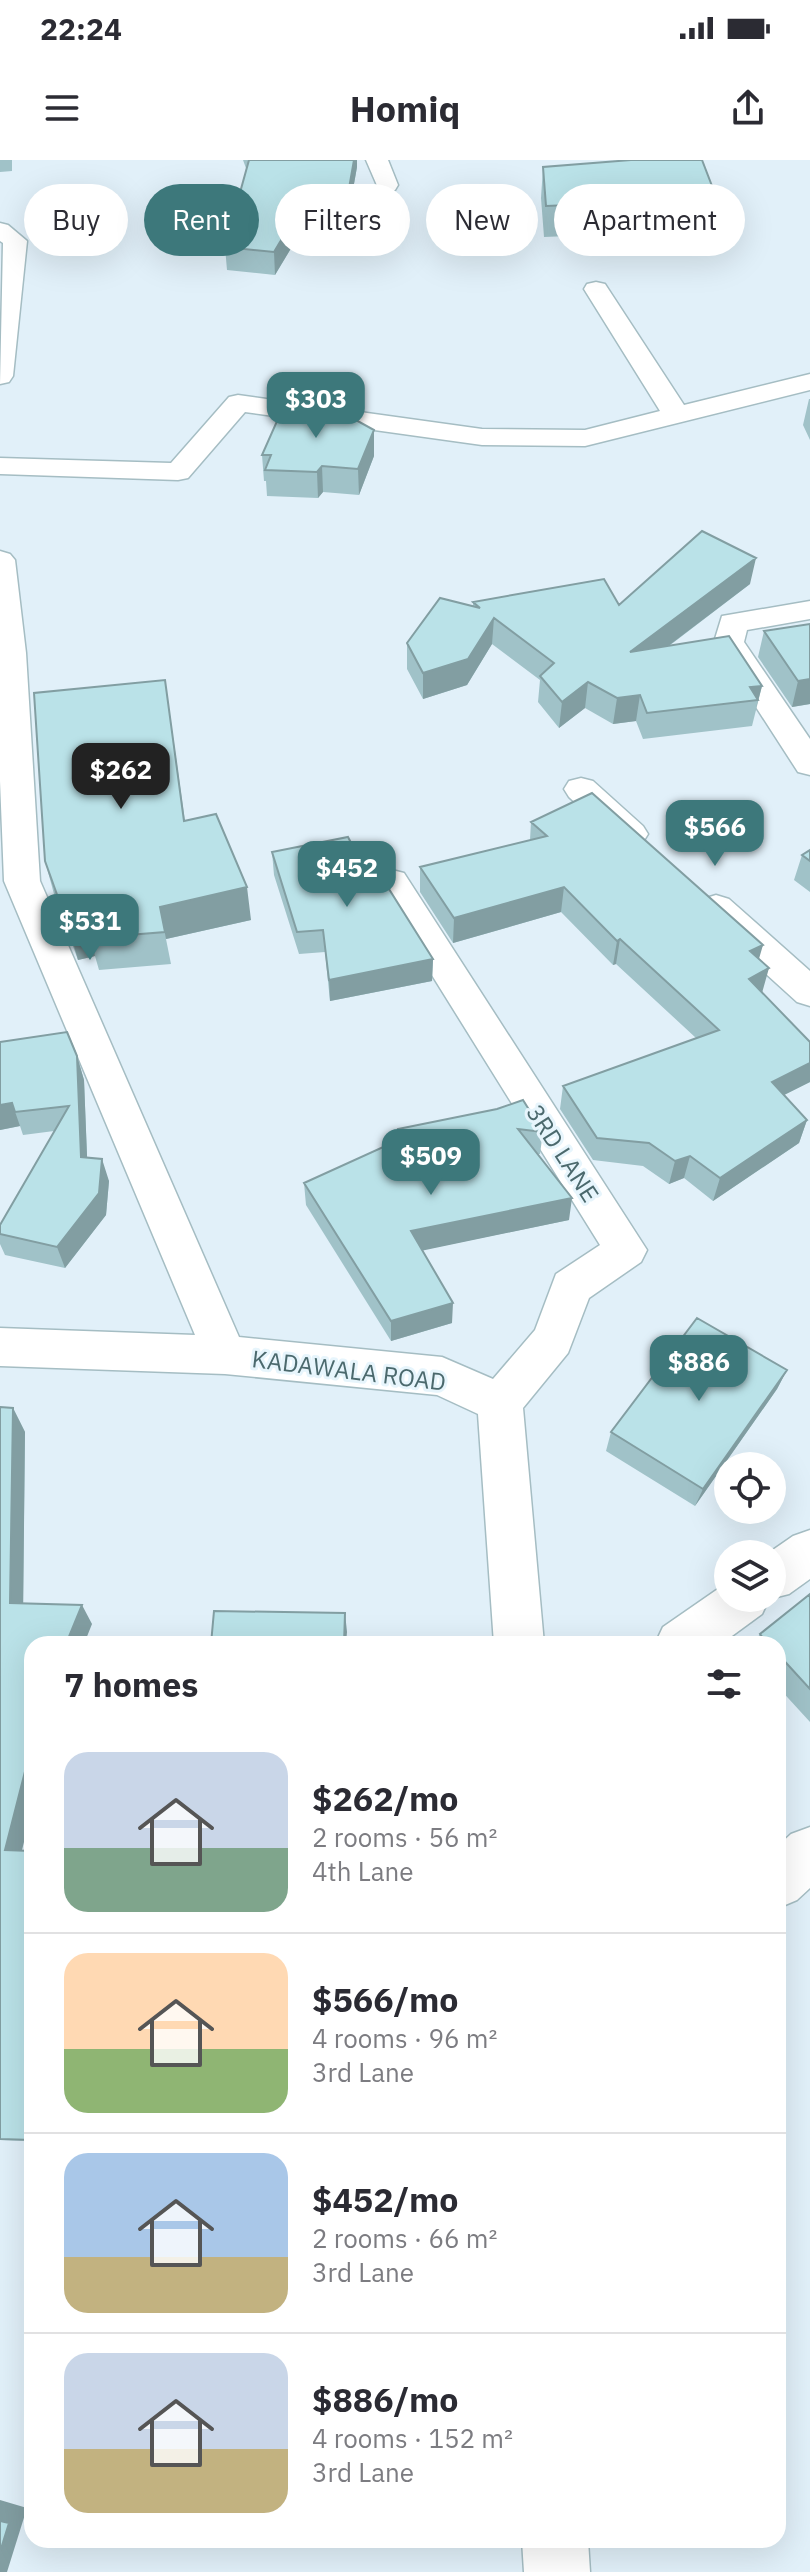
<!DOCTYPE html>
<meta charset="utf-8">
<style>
:root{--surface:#fff;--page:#f7f7f7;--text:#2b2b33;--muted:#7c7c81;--line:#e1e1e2;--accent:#3d787b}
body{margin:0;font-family:"IBM Plex Sans",sans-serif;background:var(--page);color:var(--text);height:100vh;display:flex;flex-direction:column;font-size:30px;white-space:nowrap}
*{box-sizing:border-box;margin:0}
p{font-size:26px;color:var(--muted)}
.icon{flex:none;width:44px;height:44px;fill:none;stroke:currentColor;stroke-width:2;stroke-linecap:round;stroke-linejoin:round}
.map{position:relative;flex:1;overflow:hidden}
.side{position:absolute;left:24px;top:1476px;width:762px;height:912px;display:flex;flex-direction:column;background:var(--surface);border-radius:24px;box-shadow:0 8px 32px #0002}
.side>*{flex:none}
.hud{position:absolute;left:24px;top:24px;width:762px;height:72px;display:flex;gap:16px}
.controls{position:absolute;left:714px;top:1292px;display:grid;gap:16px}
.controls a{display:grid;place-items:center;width:72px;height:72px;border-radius:50%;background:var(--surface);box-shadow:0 8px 32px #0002;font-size:40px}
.price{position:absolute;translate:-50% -68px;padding:0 18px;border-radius:16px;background:var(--accent);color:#fff;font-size:26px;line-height:52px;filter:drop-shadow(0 2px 4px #0008)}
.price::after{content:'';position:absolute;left:50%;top:48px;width:24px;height:18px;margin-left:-12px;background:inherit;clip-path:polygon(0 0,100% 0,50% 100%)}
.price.current{background:#222;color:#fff}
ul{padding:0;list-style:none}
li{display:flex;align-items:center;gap:24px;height:200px;padding:0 40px}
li+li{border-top:2px solid var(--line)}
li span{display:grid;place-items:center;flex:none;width:224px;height:160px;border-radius:24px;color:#555}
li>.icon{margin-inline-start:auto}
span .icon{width:96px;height:96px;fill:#fffc;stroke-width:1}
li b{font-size:34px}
h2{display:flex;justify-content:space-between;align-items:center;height:96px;padding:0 40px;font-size:34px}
.tag{padding:0 28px;border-radius:36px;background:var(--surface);box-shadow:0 8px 32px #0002;font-size:28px;line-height:72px}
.tag.current{background:var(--accent);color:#fff}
.status{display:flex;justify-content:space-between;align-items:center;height:56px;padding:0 40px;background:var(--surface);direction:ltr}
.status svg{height:22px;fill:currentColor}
header{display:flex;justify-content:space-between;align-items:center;height:104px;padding:0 40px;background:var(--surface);font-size:36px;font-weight:700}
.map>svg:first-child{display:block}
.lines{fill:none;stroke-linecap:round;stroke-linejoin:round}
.minor-casing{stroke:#a5bdc3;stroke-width:3}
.minor{fill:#fff;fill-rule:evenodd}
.wall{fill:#a0c2c8}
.shaded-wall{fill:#829ea2}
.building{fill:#bae2e8;stroke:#829ea2;stroke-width:2}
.labels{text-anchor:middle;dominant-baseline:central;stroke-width:6;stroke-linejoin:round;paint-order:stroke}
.street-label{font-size:24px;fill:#4b696d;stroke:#e7f5fc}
</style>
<div class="status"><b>22:24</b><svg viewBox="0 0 49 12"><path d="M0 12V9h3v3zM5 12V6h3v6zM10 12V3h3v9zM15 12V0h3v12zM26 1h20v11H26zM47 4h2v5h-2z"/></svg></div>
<header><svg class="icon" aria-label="menu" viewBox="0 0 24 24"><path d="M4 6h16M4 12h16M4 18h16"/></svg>Homiq<svg class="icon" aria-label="share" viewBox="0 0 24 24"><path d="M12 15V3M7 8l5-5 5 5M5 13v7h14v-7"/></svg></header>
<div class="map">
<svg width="810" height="2412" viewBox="0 0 810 2412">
<rect width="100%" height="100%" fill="#e1f0f9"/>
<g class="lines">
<g class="minor-casing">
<path id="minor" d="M366,0H388L398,25L395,30H379Z
M0,63L8,65L27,81L13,216L9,222L0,224L3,83L0,81Z
M596,122L605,124L684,245L810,214V230L585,286L482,285L245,252L188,318L178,320L0,314V298L171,303L229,237L238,235L482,269L585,270L660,251L584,129L587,124Z
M0,391L10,394L15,400L26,493L40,721L239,1177L442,1197L493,1219L535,1170L556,1114L600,1085L374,722L380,713L392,710L404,713L647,1090L641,1102L589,1138L568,1193L523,1248L544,1484H494L478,1254L437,1235L225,1214L0,1206V1168L195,1175L4,721L0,621Z
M810,441V459L747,470L744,482L810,579V615L798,612L714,482L722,456Z
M581,618L593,621L643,666L648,674L643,682C614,691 590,655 569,637L564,629L569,621Z
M716,735L729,739L810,811V846L797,842L703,757L698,748L703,739Z
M810,1370V1419L789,1434L769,1439L762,1454L721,1484H655L663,1467L728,1422V1438H772V1394H767L793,1376Z
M810,1667V1728L797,1740L778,1748V1686L791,1674Z
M522,2380H588L590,2412H524Z"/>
</g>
<use href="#minor" class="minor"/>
</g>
<path class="wall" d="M0,0H12V11L0,12Z
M243,0H357V7L342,91L290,90L275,115L227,110L225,87L247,11Z
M543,7L717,39L712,70L544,77L541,38Z
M809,239H810V280L803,265Z
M262,295L374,296L359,335L323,332L318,338L267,336L266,321H264Z
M750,424L669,486L762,526L752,566L643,579L636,561L613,564L585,548L559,568L538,542L540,520L492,484L467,525L423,539L407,509V483L473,446V442L619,445Z
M810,464V544L792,547L758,497L764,471Z
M165,520L185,661L251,760L166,779L171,804L99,810L95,796L78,800L54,734L45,701Z
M531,662L759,799L762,833L810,922L784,935L807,960L799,983L713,1041L684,1018L669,1024L643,1006L593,1000L560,949L563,926L696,878L616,804L613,805L561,752L453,783L420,732V707L530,680Z
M810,690V732L794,720L802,695Z
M272,692L371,721L433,799L432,821L330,841L325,792L299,794L274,715Z
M0,882L77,896L84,920L87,998L109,1021L106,1055L65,1108L5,1095L0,1084V1065L54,971L23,975L20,966L0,970Z
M497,949L543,972L540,994H538L569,1060L422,1090L452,1163L391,1181L306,1045L304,1023L398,980V969Z
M787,1210L777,1229L695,1346L606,1291L611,1272Z
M0,1247L13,1248L25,1272L23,1443L92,1464L32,1484L22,1691H32V1981L0,1980Z
M810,1434V1562L778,1527V1484H753L760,1474Z"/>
<path class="shaded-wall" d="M354,0H357V7L342,91V68Z
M289,67L290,90L275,115L274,92Z
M374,270V296L359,335L358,309Z
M322,306L323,332L318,338L317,312Z
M756,398L750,424L626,518L630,492Z
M494,458L492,484L467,525L423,539V513Z
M810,519V544L792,547L798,521Z
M588,522L585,548L559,568L562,542Z
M762,526L755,552L758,540L750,527Z
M640,535L636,561L613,564L617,538Z
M247,727L251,760L166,779L160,747Z
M564,727L561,752L453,783L454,758Z
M88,763L95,796L78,800L69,768Z
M620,779L616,804L613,805L617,781Z
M763,785L756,809L750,791Z
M433,799L432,821L330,841L329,820Z
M769,808L762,833L749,819Z
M77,896L84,920L88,1020L81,997Z
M810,903V922L764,945L772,922Z
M12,943L20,966L0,970V945Z
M807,960L799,983L713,1041L720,1018Z
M690,996L684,1018L669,1024L675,1001Z
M102,999L109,1021L106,1055L65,1108L57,1087Z
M572,1038L569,1060L411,1093V1071Z
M453,1143L452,1163L391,1181V1161Z
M787,1210L777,1229L695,1346L703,1329Z
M13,1248L25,1272L23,1462L10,1443Z
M82,1445L92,1464L84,1484H66Z
M345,1453L347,1472L346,1484H344Z
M32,1584V1650L19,1702L5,1690Z
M0,2340L27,2348L7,2412H0Z"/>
<path class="building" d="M249,0H354L342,68L289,67L274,92L225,87Z
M631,0H702L717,39L546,46L543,7Z
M285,243L336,249L374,270L358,309L322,306L317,312L265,310L271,295H262Z
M702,371L756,398L630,492L729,476L762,526L750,527L758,540L647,553L640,535L617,538L588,522L562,542L540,516L554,503L494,458L468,499L423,513L407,483L440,438L480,448L473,442L604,419L619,445Z
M810,464V519L798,521L764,471Z
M165,520L184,661L216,654L247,727L160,747L165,772L91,778L88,763L69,768L45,701L34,533Z
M592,633L763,785L750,791L769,808L749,819L810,882V903L772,922L807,960L720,1018L690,996L675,1001L649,983L597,978L563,926L719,870L620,779L617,781L564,727L454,758L420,707L547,676L531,662Z
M348,677L371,721L382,718L433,799L329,820L323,770L297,772L272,692Z
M810,690V701L802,695Z
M67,872L77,896L81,997L102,999L99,1033L57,1087L0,1074V1065L69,946L15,952L12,943L0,945V882Z
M523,940L543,972L518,969L572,1038L411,1071L453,1143L391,1161L304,1023L401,979L398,969L497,949Z
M697,1158L787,1210L703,1329L611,1272Z
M0,1247L13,1248L10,1443L82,1445L66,1484H32V1584L5,1690L32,1691V1980L0,1979Z
M810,1434V1529L778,1494V1484H768L760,1474Z
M214,1451L345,1453L344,1484H211Z
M0,2361L9,2363L0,2392Z"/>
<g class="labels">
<g class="street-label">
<text transform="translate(563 993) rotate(57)">3RD LANE</text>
<text transform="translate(349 1210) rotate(7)">KADAWALA ROAD</text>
</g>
</g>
</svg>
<div class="controls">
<a><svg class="icon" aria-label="locate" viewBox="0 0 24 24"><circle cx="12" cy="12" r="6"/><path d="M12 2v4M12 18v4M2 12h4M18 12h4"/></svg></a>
<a><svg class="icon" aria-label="layers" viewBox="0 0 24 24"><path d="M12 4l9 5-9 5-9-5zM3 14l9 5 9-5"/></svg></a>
</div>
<b class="price" style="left:316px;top:280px">$303</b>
<b class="price current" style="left:121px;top:651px">$262</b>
<b class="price" style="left:715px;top:708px">$566</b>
<b class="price" style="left:347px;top:749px">$452</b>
<b class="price" style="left:90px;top:802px">$531</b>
<b class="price" style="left:431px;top:1037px">$509</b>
<b class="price" style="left:699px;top:1243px">$886</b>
<div class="hud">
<a class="tag">Buy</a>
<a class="tag current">Rent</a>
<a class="tag">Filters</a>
<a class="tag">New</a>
<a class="tag">Apartment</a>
</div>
<section class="side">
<h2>7 homes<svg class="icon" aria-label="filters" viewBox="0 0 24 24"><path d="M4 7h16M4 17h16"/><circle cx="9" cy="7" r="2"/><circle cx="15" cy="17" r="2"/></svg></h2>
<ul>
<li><span style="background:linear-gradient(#c9d6e8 60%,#7fa58c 0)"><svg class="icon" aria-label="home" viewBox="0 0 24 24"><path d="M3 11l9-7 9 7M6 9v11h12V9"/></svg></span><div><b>$262/mo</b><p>2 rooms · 56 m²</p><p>4th Lane</p></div></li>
<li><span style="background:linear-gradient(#ffd9b3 60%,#8fb573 0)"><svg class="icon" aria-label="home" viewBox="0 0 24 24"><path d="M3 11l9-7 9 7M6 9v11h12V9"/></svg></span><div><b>$566/mo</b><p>4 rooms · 96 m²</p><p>3rd Lane</p></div></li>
<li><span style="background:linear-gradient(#a9c7e8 65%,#c2b280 0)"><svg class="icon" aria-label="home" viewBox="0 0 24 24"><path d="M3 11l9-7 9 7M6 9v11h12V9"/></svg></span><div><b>$452/mo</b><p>2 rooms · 66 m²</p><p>3rd Lane</p></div></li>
<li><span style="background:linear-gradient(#c9d6e8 60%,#c2b280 0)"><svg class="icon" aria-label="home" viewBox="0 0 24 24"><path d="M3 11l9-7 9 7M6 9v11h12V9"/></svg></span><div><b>$886/mo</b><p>4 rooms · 152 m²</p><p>3rd Lane</p></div></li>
</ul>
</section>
</div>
